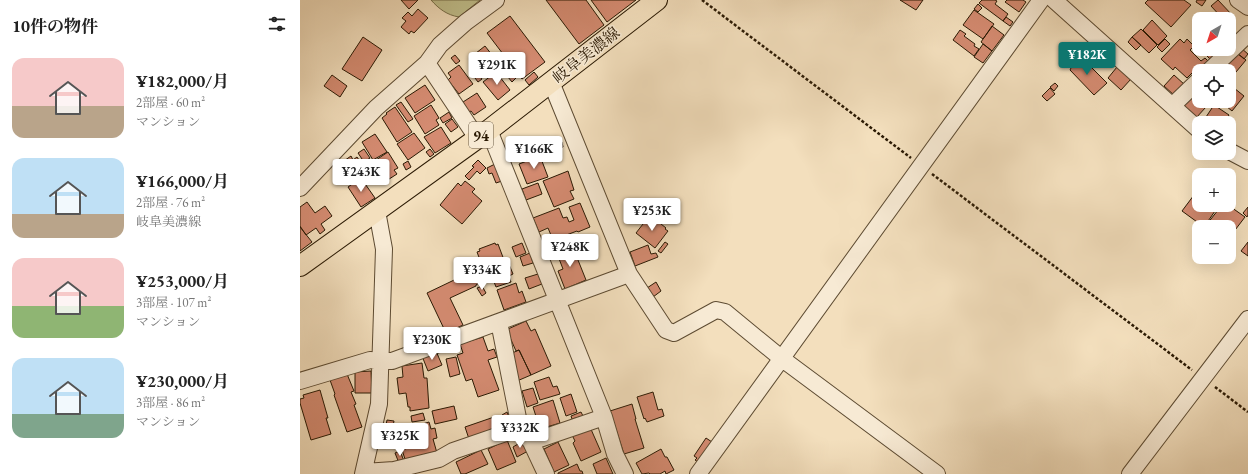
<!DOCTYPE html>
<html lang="ja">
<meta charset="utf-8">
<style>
:root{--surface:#fff;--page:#f6f6f6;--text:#222;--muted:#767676;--accent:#0f766e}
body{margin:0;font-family:"EB Garamond","Noto Serif JP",serif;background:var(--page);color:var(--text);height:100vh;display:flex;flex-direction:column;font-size:15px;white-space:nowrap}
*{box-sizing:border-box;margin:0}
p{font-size:13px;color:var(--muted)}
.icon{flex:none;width:22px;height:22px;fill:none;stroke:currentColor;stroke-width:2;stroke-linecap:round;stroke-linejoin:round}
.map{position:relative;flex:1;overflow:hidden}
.details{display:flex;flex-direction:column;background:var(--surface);width:300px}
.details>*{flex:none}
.needle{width:26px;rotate:219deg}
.buttons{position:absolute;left:892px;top:12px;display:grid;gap:8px}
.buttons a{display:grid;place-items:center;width:44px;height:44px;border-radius:8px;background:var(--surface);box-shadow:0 4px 16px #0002;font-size:20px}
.price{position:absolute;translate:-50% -34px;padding:0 9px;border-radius:4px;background:#fff;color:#222;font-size:13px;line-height:26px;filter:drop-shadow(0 1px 2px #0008)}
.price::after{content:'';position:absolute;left:50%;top:24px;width:12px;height:9px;margin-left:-6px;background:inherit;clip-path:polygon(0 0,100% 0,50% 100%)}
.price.selected{background:var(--accent);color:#fff}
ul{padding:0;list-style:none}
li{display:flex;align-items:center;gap:12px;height:100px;padding:0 12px}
li span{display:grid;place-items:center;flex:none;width:112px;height:80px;border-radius:12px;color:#555}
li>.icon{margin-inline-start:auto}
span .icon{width:48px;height:48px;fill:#fffc;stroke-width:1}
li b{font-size:17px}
h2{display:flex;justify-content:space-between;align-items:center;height:48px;padding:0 12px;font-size:17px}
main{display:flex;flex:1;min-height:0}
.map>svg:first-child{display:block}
.green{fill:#c1c08d;stroke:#766d48}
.building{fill:#d48b71;stroke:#2b1a04}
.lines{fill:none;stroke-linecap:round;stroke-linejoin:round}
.minor-casing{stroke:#5d4b32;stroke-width:18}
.major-casing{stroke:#2b1a04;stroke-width:22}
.path{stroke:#2b1a04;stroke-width:2.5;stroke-dasharray:3 2;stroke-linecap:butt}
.minor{stroke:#f7ead4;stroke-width:16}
.major{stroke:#f3dfbd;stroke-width:20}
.labels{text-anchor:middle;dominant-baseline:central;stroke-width:3;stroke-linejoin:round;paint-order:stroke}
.shield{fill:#f7ead4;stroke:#685842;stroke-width:1}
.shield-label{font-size:15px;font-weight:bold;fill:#2b1a04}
.street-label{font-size:16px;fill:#2b1a04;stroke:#f7ead4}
</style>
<main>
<section class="details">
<h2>10件の物件<svg class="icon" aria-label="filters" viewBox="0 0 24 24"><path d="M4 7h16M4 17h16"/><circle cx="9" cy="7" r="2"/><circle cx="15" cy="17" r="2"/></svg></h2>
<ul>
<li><span style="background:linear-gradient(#f6c9c9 60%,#b9a48a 0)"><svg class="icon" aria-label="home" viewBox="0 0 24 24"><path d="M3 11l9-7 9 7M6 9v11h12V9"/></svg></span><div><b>¥182,000/月</b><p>2部屋 · 60 m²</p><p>マンション</p></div></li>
<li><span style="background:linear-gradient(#bfe0f5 70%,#b9a48a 0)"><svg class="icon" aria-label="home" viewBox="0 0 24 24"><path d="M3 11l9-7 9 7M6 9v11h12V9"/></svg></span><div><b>¥166,000/月</b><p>2部屋 · 76 m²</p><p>岐阜美濃線</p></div></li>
<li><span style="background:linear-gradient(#f6c9c9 60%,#8fb573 0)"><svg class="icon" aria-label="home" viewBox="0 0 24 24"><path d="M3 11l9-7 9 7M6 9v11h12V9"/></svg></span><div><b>¥253,000/月</b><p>3部屋 · 107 m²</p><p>マンション</p></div></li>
<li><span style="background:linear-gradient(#bfe0f5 70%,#7fa58c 0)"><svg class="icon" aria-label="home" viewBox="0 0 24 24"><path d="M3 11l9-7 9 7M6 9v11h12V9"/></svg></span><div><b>¥230,000/月</b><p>3部屋 · 86 m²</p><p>マンション</p></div></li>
</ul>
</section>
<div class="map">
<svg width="948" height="474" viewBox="0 0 948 474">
<rect width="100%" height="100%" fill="#f3dfbd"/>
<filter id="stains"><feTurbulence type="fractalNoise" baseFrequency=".005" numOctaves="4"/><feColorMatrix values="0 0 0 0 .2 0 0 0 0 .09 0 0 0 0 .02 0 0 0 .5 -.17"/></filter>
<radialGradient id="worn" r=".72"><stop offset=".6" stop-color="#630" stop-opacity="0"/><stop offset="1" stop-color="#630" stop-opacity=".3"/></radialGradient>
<path class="green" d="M131,0H180L159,17C147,15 139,9 131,0Z"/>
<path class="building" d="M101,0H118L109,9Z
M246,0H286L304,25L279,44Z
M291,0H336L307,22Z
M600,0H623L616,10Z
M682,0H695L697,1L695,4L708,14L703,21L679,3Z
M707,0H723L726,2L719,12L705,2Z
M848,0H884L891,5L871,27L845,3Z
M897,0H906L902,6L896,2Z
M918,0L933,16L929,19H923L911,6Z
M678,4L682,8L678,12L674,9Z
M118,9L128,18L114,33L111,31L109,34L101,27L106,21L102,18L108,12L112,16Z
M674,10L694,24L683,39L663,25Z
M210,16L245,62L222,79L187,33Z
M706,17L713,22L710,26L703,21Z
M852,20L867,36L858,45L843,30Z
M692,26L704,35L692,51L681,42Z
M841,29L857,45L849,53L832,37Z
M660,30L666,34L664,36L675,44L674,46L679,49L674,56L653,40Z
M63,37L82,50L62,81L42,69Z
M832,37L841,45L836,50L828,42Z
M865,39L870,44L862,52L857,47Z
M880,39L884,43L887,39L894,46L890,50L901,61L905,58L909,62L902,69L899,66L887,78L875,67L873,70L861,59Z
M683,44L692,51L683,63L674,57Z
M185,46L199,64L185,74L171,57Z
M941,48L948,54L944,59L937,53Z
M903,49H924L912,61L902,51Z
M937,53L946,60L931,78L929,77V71H923L922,70Z
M155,55L160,61L156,64L151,58Z
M780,56L807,83L794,95L770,70L771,68L769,66Z
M206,60L218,76L212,82L199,66Z
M159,65L173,84L159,94L148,80L151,77L148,73Z
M817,67L831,79L821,90L808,78Z
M176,71L182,79L178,82L172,74Z
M196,72L210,90L198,100L183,82Z
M234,72L238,77L229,85L225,80Z
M32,75L47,86L40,97L24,86Z
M874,75L885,85L875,96L864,86Z
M755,83L758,86L754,91L750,87Z
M929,84L944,96L932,111L920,101H929Z
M125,85L135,100L115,113L105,98Z
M750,88L755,94L747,101L742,96Z
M177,93L186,107L174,115L171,111L169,112L163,102Z
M894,95L899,99V101L906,107L896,118L883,106Z
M101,102L113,119L108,122L96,105Z
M131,105L139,118L136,120L139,125L125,134L114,116Z
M914,105L929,115L924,123H909L904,120Z
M95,107L112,132L97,142L82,118L87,114L86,113Z
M149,112L152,118L143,123L140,118Z
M152,119L158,127L151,132L145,124Z
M141,127L151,143L135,153L124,137Z
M114,133L125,148L108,160L97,144Z
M75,134L87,152L73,160L62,142Z
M262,142L263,147L253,151L251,146Z
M64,149L70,158L64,162L58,153Z
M130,149L134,154L130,157L126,152Z
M88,152L98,168L94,170L97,174L86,181L73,162Z
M51,156L53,160L57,157L67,172L56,179L53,175L50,177L41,163Z
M240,156L248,177L227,184L219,164Z
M178,160L186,168L180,174L177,171L169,180L165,176L174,167L172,166Z
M108,161L111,167L106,170L103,164Z
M195,164L202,181L196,183L192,173L189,174L187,168Z
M268,171L274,190L270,191L274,199L254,207L243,181Z
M61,178L75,198L61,207L48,187Z
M165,181L175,189L172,192L182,201L162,224L140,205L158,183L161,186Z
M238,183L242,194L226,200L222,189Z
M899,186V198L893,194Z
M894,195L899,198V205H909L915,211L904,227L882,211Z
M7,202L15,213L25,206L32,216L21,224L25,230L20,234L16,228L6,235L0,226V207Z
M280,203L290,227L278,232L277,231L253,240L248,228L239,232L233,218L259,208L263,218L267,217L269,222L274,220L269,207Z
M909,205H919L916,210Z
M922,205H925L927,207L928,205L945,217L929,238V227H910L907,224Z
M948,207V215L947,217L943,213Z
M350,215L366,228L365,229L368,231L355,248L336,233Z
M0,227L12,242L0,251Z
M267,236L271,245L257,251L253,242Z
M365,242L368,244L361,253L358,251Z
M948,242V256L941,251Z
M195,243L196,245L198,244L204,260L183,268L177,252L180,251L179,249Z
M222,243L226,253L216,257L212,247Z
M272,245L286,280L265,289L258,271L263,269L256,251Z
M348,245L351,254L356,253L358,257L335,266L330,252Z
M230,253L233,263L223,266L220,257Z
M208,262L213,274L209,276L211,282L196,287L189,269Z
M173,271L179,283L176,285V286L150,298L163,325L146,333L127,293Z
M238,274L242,284L229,289L225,278Z
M356,282L361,291L353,297L347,288Z
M216,283L219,293L222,291L226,302L204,310L197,290Z
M182,286L186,293L182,296L177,288Z
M226,321L231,331L235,329L251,366L231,375L219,350L216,351L208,333L209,332L208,329Z
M183,337L188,351L194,349L197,357L188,360L199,390L178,397L172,379L166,381L157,355L163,353L160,344Z
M219,350L231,375L217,381L210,354Z
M136,351L142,365L128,371L122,356Z
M156,357L160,374L150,377L146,359Z
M122,363L124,378H127L129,408L110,411V407H108L106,393L99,394L97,378L103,377L102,366Z
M71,371L72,393H55V372Z
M47,374L54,391L51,392L56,404L54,405L62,427L47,432L34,395L35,394L30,380Z
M249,377L253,387L257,386L260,394L240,400L234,382Z
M233,388L238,403L227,407L222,391Z
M20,390L28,418H26L31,434L11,440L0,403V399L4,398L3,395Z
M353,392L358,410L362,409L364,416L347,422L345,418L344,419L337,397Z
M271,394L277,412L266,416L260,398Z
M253,400L260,423L240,429L233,407Z
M332,404L336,419H335L344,448L324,454L310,411Z
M154,406L157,419L135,424L132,411Z
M207,412L209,417L204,420L202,415Z
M281,412L283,416L272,419L271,416Z
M123,413L125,420L112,422L111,416Z
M197,416L202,429L169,439L165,427Z
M87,420L94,421L91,436L84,435Z
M129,422L131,429L135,428L137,438L133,439L137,453L106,462L102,450L111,447L106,429Z
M290,427L301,452L281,461L273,443L275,441L272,435Z
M106,433L108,445L104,447L101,434Z
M406,438L412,442L398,462L395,460L397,458L394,456Z
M207,440L216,462L197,470L188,449Z
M223,441L228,451L217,457L213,447Z
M258,442L269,465L254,472L244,449Z
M361,449L365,457H367L374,470L366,474L365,471L360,474H350L349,473L342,474L336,463Z
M181,450L188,464L165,474H161L156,462Z
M100,451L104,461L99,463L95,453Z
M306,458L313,474H297L293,464Z
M277,464L280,471H282L283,474H258V473Z"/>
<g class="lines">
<g class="minor-casing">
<path id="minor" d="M754,0L899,130
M938,0L948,7
M127,63L177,138
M909,71L948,34
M251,82L329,274L366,330L374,333L416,310L425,312L481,358L637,474
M872,106L899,80
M189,130L304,417L315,454L325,474
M929,151L948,161
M0,188L76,108L127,63L140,45L166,22L196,0
M199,322L220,428L231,442L246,474
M0,381L70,360L81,361H92L329,274
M231,442L304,417
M64,472L94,470L139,459L153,451L220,428
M63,474L79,404L84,249L77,211
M398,474L741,0
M830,474L948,319"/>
</g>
<g class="major-casing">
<path id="major" d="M0,266L189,130L357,0"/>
</g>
<path class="path" d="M402,0L611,158
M632,174L892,370
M915,387L948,412"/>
<use href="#minor" class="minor"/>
<use href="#major" class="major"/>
</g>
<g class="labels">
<rect class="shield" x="169" y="122" width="24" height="26" rx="3"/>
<g class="shield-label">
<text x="181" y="135">94</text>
</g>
<g class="street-label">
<text transform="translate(286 55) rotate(-38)">岐阜美濃線</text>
</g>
</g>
<rect width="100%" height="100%" filter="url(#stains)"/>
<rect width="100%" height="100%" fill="url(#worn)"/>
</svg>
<div class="buttons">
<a><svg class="needle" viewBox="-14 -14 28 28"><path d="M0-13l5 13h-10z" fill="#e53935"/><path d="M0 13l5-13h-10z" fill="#767676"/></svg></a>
<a><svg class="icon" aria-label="locate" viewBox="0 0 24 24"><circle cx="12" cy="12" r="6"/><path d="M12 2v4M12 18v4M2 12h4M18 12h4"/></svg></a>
<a><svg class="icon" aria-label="layers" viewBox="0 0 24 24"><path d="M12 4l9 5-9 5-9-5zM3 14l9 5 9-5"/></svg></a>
<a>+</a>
<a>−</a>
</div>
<b class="price selected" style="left:787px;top:76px">¥182K</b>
<b class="price" style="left:197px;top:86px">¥291K</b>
<b class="price" style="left:234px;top:170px">¥166K</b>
<b class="price" style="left:61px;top:193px">¥243K</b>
<b class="price" style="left:352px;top:232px">¥253K</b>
<b class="price" style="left:270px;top:268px">¥248K</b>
<b class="price" style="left:182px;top:291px">¥334K</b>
<b class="price" style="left:132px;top:361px">¥230K</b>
<b class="price" style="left:220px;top:449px">¥332K</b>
<b class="price" style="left:100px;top:457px">¥325K</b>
</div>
</main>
